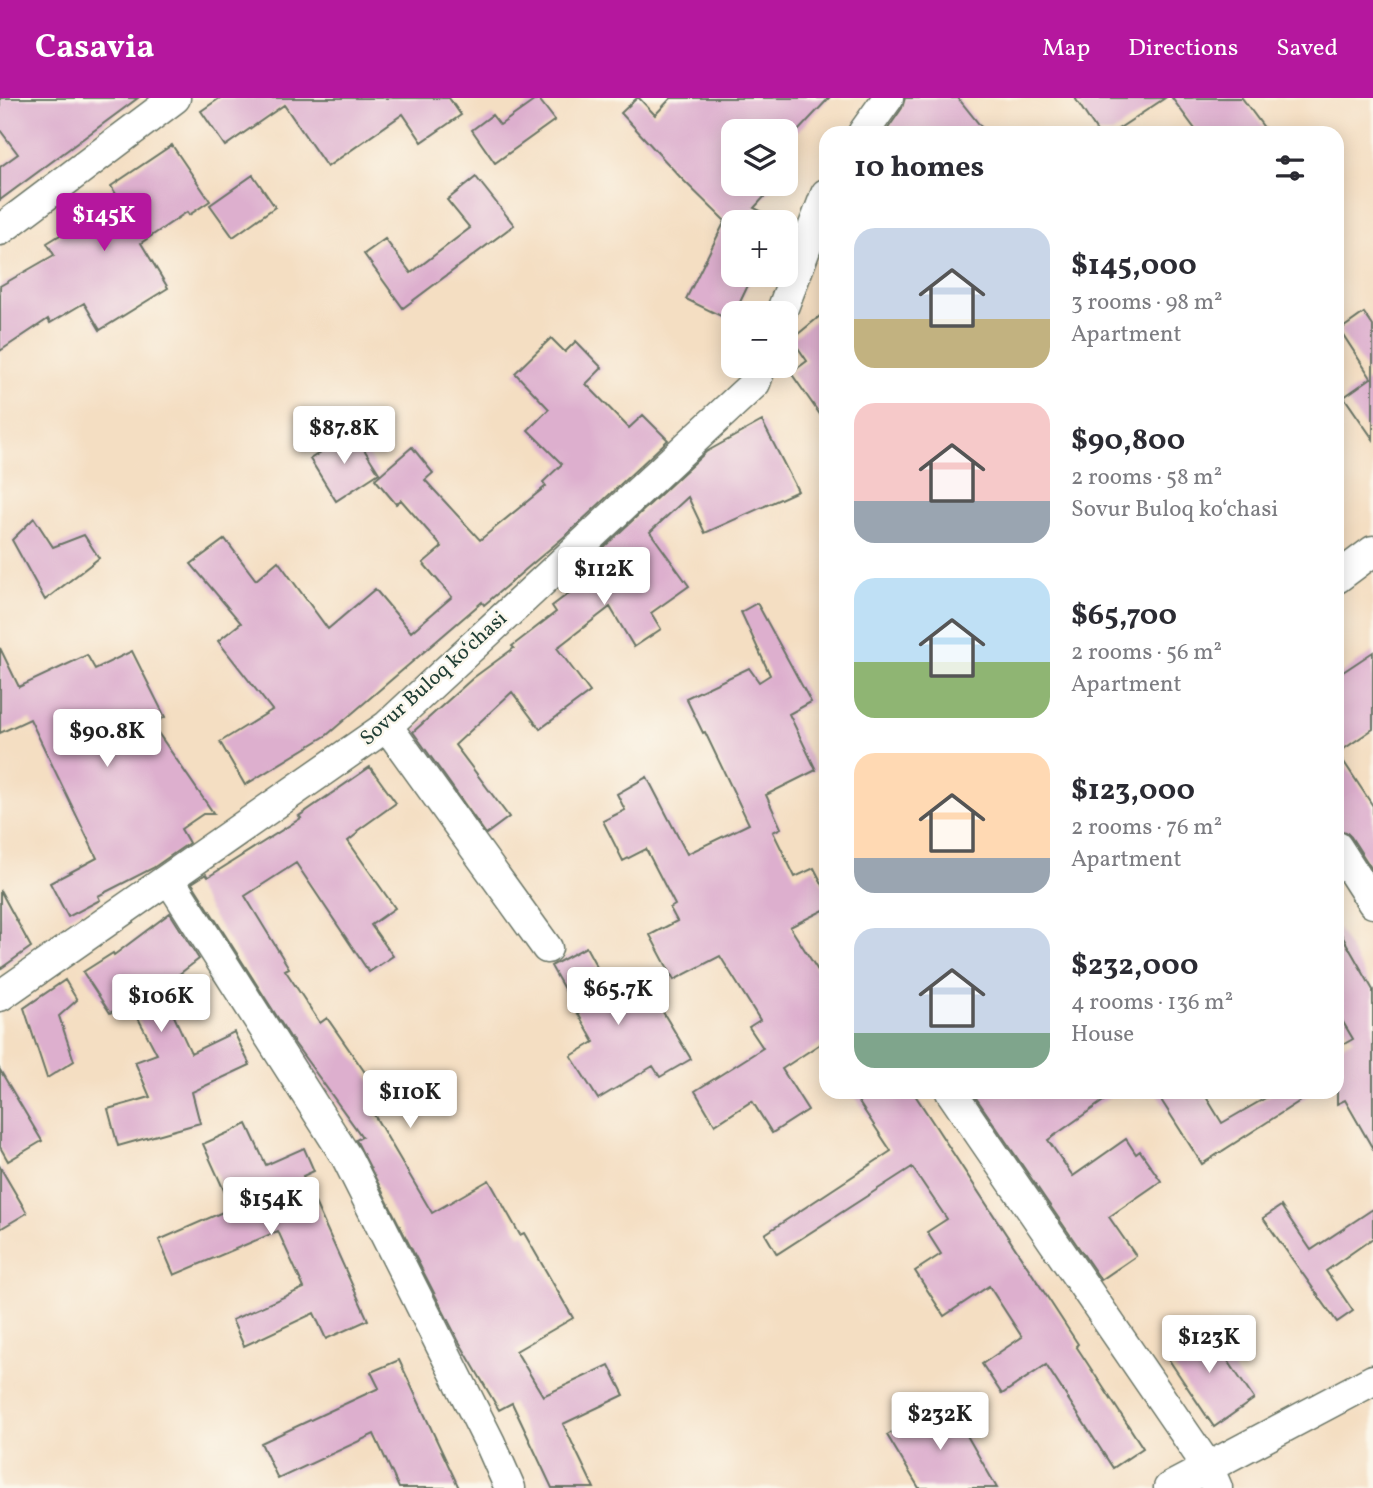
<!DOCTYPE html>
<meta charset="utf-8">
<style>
:root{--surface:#fff;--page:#f2f2f3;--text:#2b2b33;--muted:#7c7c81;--accent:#b5179e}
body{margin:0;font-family:Vollkorn,serif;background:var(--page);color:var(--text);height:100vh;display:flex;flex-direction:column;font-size:26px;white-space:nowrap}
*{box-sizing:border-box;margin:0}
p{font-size:23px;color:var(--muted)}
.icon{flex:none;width:38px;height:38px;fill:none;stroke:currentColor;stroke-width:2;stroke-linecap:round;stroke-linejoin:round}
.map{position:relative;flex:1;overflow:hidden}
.side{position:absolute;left:819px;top:28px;width:525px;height:973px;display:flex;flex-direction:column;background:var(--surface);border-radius:21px;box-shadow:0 4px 18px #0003}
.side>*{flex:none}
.tools{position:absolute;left:721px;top:21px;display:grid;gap:14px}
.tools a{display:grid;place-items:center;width:77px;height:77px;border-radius:14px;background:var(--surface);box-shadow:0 4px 18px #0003;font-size:35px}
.price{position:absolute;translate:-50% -60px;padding:0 16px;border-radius:7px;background:#fff;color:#222;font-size:23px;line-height:46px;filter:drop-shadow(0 2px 4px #0008)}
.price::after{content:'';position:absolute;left:50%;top:42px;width:21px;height:16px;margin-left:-10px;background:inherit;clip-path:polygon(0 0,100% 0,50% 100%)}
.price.active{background:var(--accent);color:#fff}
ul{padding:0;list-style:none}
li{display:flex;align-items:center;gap:21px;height:175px;padding:0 35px}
li span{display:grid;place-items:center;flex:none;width:196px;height:140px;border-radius:21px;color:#555}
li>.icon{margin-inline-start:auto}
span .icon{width:84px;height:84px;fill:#fffc;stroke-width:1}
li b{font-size:30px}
h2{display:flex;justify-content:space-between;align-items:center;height:84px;padding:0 35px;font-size:30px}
header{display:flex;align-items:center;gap:42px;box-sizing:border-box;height:98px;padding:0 35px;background:var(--accent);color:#fff}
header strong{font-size:33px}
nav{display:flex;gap:38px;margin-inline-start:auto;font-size:24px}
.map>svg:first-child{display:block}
.building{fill:#ddafce}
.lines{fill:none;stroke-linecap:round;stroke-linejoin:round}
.minor-casing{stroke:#6a7566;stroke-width:33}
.minor{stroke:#fff;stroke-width:30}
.labels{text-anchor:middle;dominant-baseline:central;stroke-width:5;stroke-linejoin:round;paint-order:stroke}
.street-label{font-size:21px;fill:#1f3d34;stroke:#fbf7ec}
</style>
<header>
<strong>Casavia</strong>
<nav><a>Map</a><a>Directions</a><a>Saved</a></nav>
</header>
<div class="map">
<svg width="1373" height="1390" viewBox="0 0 1373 1390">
<rect width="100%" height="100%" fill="#fbf7ec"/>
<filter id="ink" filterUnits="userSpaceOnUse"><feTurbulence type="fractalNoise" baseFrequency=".0143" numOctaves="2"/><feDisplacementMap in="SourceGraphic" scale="14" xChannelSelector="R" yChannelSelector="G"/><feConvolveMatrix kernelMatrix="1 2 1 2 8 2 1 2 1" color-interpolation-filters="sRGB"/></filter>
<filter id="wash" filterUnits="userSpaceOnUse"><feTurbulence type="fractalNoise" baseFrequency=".00686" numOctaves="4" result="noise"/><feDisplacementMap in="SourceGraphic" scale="28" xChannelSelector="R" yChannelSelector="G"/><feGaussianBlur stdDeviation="1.57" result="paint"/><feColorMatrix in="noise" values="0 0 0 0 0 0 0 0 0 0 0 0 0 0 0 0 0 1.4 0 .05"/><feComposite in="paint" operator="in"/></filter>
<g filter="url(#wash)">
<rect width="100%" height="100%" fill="#f4dec2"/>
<g id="blocks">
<path class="building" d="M0,0H138L0,102V69L18,56L0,32Z
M220,0H449L461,17L422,44L403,16L327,69L284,7L225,48L201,13Z
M538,0L555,22L495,65L472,32L492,17L500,27Z
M637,0H639L655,17L671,0H829L798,33H733V86H776L754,110L784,124H733V177H753L731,223L686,201L725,123L681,80L621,15Z
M905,0H958L986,35H885L902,10Z
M1075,0H1165L1112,35H1098Z
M1172,0H1242L1268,35H1198Z
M172,47L210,103L189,117L187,114L141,145L168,190L100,232L84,205L50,225L48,221L0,253V188L54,157L47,145L119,101L111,88Z
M253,77L275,109L233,139L210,107Z
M476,79L514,127L403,210L364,156L385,141L411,175L470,130L447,102Z
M826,213V325L791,275L807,263L792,241Z
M1364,215L1373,228V341L1344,299L1371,280L1340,232Z
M551,240L565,254L576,243L602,270L586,286L629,330L643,317L668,342L565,438L484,507L482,504L327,637L245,687L220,644L272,612L218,543L241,525L191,466L225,441L256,482L278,463L328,531L375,491L411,534L452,499L423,465L442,449L401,402L396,406L375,381L412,349L433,375L425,382L480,442L546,388L543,384L562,366L528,332L549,311L515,275Z
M762,323L798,393L705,435L688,399L650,434L689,488L651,515L661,531L634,549L610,509L557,550L590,594L540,631L512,594L455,647L509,719L486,736L413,634L473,580L514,550L512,548L556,514L552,508L598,473L589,463L706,354Z
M353,334L379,375L336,403L310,361Z
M34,420L53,449L84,437L99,460L45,502L12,442Z
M757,505L811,604L789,616L816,672L766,697L781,730L773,734L795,779L814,770L826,793V811L790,829L826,885V942L782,971L808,1012L772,1035L752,1003L715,1027L695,993L763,950L749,929L760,922L720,858L674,882L650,837L677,823L670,810L675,807L646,751L623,763L603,723L625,712L617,696L647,679L687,756L749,726L705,634L703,635L686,600L749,570L759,584L770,577L741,514Z
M0,550L19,589L87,557L95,571L132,553L165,619L152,626L214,716H203L181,731L189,745L153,770L98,798L100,802L68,819L50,785L97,760L30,621L0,635Z
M1373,554V631L1338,655L1373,708V773L1351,739L1346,734L1337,732V578Z
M370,669L396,705L357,733L358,735L348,743L395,810L371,827L393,858L369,874L296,765L245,798L289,870L285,872L320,925L327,920L387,1006L373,1015L432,1115L489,1082L520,1137L524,1135L573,1220L516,1253L543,1298L609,1267L624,1297L563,1326L594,1390H552L512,1305L499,1312L458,1242L356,1042L362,1039L290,939L192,785L206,776L208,779L301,720L299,718Z
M0,792L31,849L0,871Z
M170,815L199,861L161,890L191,955L234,934L250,967L192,994L200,1025L118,1048L108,1011L150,999L135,964L157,956L129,903L110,915L83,874L113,855L114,857Z
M1337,829L1373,892V1051L1345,1002L1337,1006V950L1353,941L1337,914Z
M586,849L611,895L642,879L691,961L660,979L653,968L598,1001L571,958L594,944L551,868Z
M65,882L77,902L59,918L74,963L47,980L24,910Z
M0,972L42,1043L8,1063L0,1049Z
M852,994H913L1078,1246L1076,1248L1143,1350L1113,1370L1046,1267L1002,1296L982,1266L1022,1239L989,1188L944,1218L915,1173L941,1156L927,1134L947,1121L912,1069L777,1156L765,1136L891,1053Z
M972,994H1116L1048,1042L1073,1078L1126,1041L1136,1056L1140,1053L1161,1083L1109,1119L1136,1158L1101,1182Z
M1156,994H1203L1222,1025L1276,994H1314L1202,1066Z
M247,1026L266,1067L304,1050L314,1073L303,1078L368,1222L326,1241L314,1215L244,1248L232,1222L304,1190L278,1133L174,1177L159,1142L232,1110L203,1046Z
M0,1069L27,1115L0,1131Z
M1281,1108L1311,1152L1373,1111V1140L1326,1173L1353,1213L1337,1224L1263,1120Z
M1203,1226L1254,1301L1214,1329L1163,1253Z
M399,1262L459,1390H399L374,1336L278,1381L261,1345L379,1290L371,1274Z
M947,1302L961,1327L997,1390H919L887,1337Z"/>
</g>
</g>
<g filter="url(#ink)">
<use href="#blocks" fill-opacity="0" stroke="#6a7566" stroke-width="2"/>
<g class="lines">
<g class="minor-casing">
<path id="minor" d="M863,35L888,0
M0,132L175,0
M781,215L826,96
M1337,480L1373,453
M387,628L547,850
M1337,749L1373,805
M169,781L347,1060L490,1345L510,1390
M0,898L387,628L755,285L761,268
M951,994L1208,1369L1217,1390
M1169,1390L1373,1282"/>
</g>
<use href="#minor" class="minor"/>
</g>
</g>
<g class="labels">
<g class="street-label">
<text transform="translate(434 581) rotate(-42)">Sovur Buloq koʻchasi</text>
</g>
</g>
</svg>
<div class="tools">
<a><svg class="icon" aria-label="layers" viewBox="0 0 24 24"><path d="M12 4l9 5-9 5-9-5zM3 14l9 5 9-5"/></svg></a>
<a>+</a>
<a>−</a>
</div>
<b class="price active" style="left:104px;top:155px">$145K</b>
<b class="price" style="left:344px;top:368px">$87.8K</b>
<b class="price" style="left:604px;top:509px">$112K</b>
<b class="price" style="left:107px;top:671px">$90.8K</b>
<b class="price" style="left:618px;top:929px">$65.7K</b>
<b class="price" style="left:161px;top:936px">$106K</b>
<b class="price" style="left:410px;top:1032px">$110K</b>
<b class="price" style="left:271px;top:1139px">$154K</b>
<b class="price" style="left:1209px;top:1277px">$123K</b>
<b class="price" style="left:940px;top:1354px">$232K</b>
<section class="side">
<h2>10 homes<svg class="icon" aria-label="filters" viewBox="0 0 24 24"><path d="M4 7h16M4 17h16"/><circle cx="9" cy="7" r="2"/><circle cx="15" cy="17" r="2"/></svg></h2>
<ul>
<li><span style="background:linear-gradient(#c9d6e8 65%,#c2b280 0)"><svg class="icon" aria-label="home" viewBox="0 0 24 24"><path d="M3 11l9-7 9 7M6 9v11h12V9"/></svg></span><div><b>$145,000</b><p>3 rooms · 98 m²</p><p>Apartment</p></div></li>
<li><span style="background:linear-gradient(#f6c9c9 70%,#9aa5b1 0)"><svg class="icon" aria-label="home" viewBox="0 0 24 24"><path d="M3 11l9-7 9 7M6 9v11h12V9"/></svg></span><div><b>$90,800</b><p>2 rooms · 58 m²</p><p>Sovur Buloq koʻchasi</p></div></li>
<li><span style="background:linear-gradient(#bfe0f5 60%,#8fb573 0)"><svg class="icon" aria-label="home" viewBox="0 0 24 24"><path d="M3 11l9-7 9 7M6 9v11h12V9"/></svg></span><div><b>$65,700</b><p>2 rooms · 56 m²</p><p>Apartment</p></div></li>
<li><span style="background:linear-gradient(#ffd9b3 75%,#9aa5b1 0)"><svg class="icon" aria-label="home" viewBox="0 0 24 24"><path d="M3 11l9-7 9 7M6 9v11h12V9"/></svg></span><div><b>$123,000</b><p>2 rooms · 76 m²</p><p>Apartment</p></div></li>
<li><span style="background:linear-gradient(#c9d6e8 75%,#7fa58c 0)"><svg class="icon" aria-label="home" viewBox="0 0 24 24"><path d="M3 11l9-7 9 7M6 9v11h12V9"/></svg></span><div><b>$232,000</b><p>4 rooms · 136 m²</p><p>House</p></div></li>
</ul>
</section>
</div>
